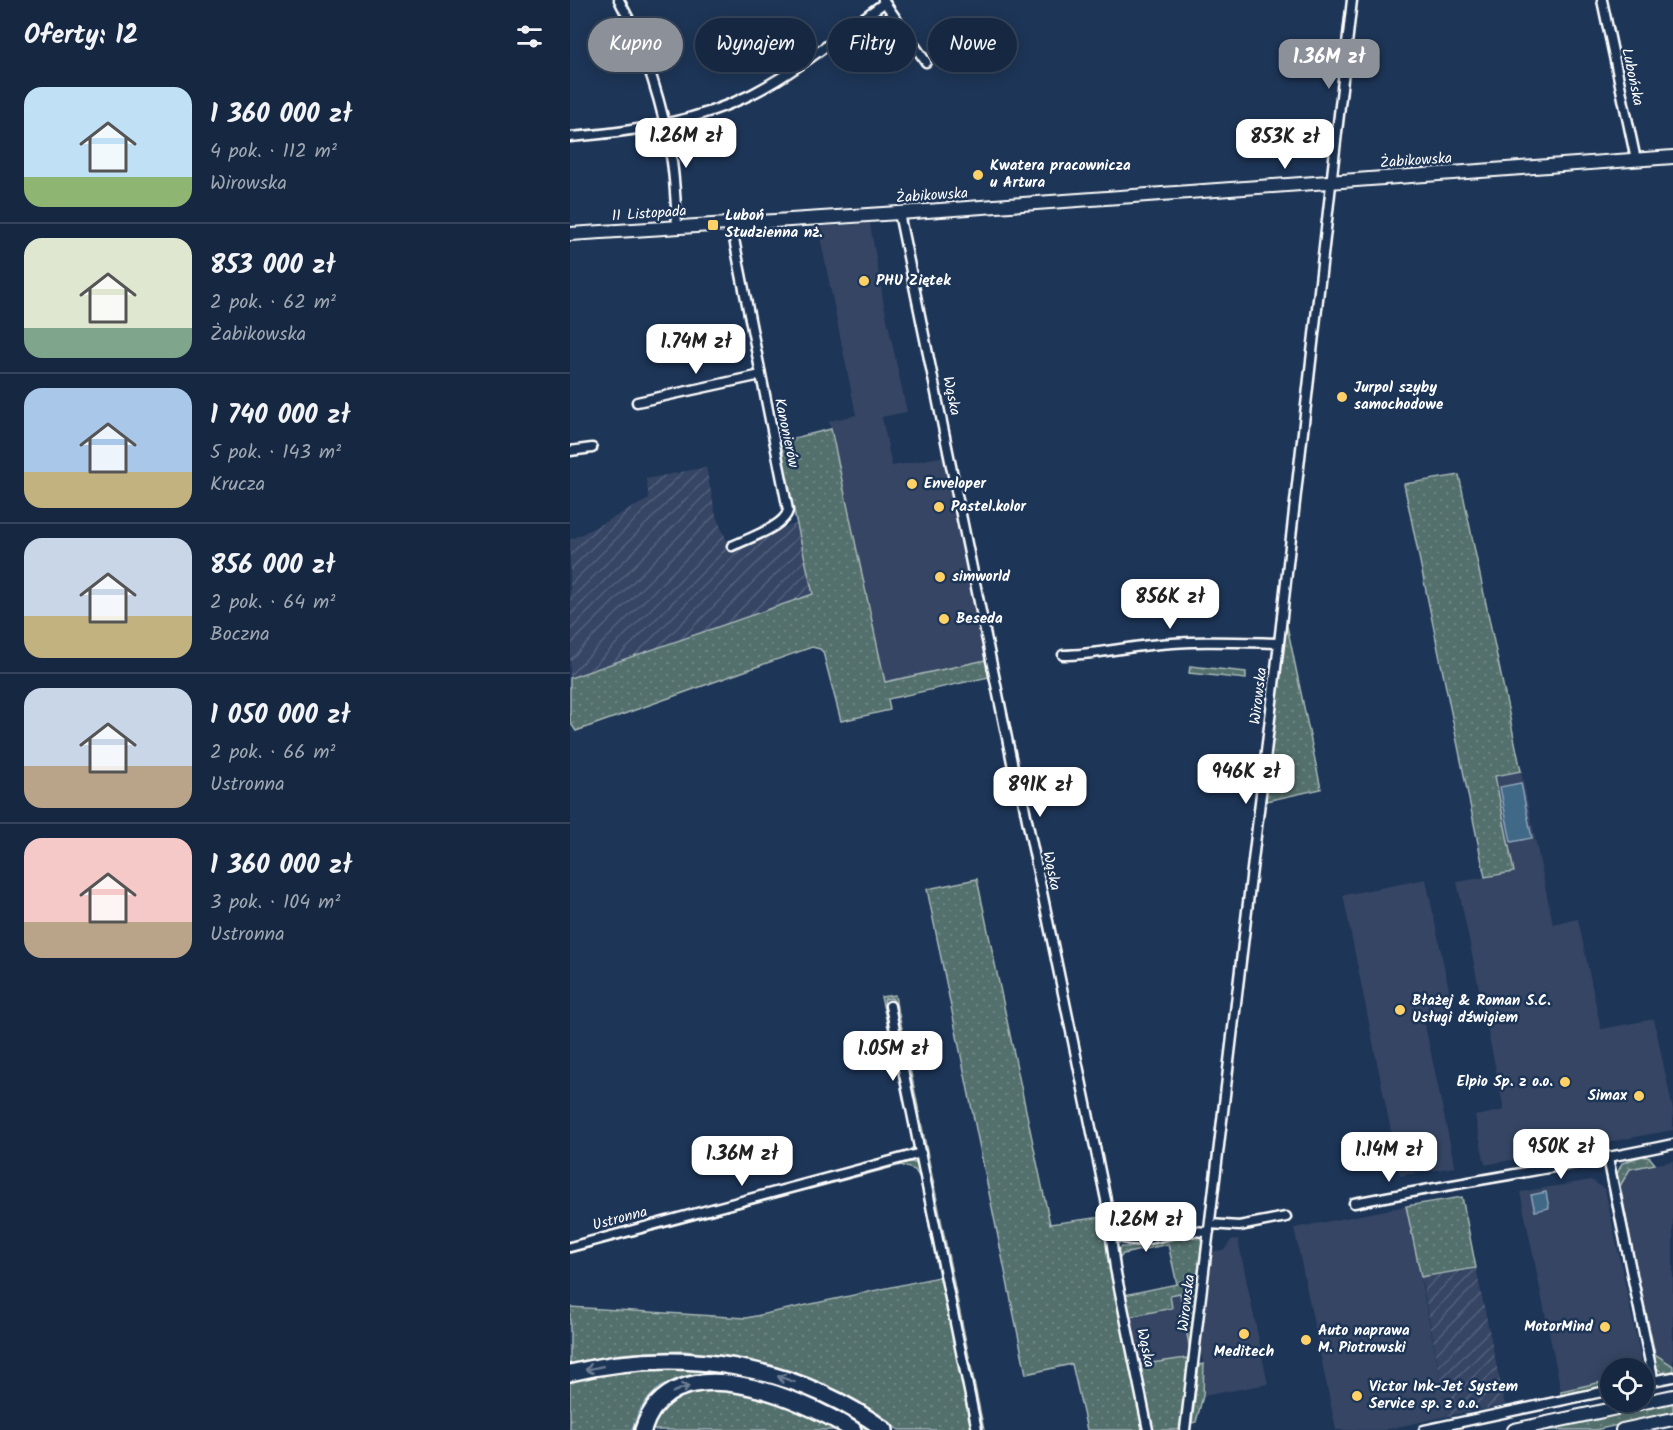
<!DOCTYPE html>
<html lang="pl">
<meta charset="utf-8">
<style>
:root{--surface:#162841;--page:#23344c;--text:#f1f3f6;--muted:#9ea6b1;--line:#35445a;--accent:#8c9099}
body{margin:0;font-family:Kalam,sans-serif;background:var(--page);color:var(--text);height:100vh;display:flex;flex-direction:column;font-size:22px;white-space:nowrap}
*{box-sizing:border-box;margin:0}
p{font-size:20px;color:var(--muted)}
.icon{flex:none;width:33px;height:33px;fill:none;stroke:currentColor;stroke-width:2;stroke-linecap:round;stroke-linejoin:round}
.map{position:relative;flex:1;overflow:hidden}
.details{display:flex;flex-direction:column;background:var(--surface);width:570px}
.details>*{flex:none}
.hud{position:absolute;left:18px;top:18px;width:570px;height:54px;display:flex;gap:12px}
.tools{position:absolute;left:1030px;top:1358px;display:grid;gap:12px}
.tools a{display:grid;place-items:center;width:54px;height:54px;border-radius:50%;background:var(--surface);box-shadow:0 3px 15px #0003,0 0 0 2px var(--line);font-size:30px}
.price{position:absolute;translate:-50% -51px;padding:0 14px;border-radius:12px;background:#fff;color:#222;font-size:20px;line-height:39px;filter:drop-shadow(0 2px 3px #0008)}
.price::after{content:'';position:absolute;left:50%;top:36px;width:18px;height:14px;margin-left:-9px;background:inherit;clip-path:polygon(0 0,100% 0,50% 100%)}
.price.selected{background:var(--accent);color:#fff}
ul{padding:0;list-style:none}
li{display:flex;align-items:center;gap:18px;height:150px;padding:0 24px}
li+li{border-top:2px solid var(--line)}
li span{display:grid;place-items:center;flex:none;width:168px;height:120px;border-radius:18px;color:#555}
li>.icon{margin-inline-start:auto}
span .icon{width:72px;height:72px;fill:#fffc;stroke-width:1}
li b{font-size:26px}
h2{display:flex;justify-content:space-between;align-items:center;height:72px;padding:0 24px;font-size:26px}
.pill{padding:0 21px;border-radius:27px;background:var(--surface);box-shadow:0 3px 15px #0003,0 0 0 2px var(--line);font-size:21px;line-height:54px}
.pill.selected{background:var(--accent);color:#fff}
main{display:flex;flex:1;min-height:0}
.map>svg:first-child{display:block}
.built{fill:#344464}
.industrial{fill:url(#industrial-furrows)}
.green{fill:url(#green-dots);stroke:#a8b7b6;stroke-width:1.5}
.water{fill:#406787;stroke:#8ca4b7;stroke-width:1.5}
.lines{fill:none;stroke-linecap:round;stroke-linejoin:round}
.stream{stroke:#8ca4b7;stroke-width:3}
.street-casing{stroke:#fff;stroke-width:13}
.secondary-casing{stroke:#fff;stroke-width:16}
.highway-casing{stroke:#fff;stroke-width:20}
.street{stroke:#1d3557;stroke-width:8}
.secondary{stroke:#1d3557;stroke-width:12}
.highway{stroke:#1d3557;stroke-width:15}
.oneway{stroke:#6c7c92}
.poi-dot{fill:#ffd166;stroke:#1d3557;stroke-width:2}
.labels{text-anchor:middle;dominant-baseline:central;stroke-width:5;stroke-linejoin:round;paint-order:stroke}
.street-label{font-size:15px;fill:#fff;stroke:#1d3557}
.poi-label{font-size:15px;font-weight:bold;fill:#fff;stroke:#1d3557;text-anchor:start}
</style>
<main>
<section class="details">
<h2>Oferty: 12<svg class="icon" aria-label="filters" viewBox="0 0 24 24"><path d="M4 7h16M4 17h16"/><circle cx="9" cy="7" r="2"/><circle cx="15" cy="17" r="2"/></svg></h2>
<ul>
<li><span style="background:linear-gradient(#bfe0f5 75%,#8fb573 0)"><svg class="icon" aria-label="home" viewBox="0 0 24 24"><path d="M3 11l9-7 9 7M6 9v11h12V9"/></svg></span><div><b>1 360 000 zł</b><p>4 pok. · 112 m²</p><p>Wirowska</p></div></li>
<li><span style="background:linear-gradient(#dfe7d0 75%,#7fa58c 0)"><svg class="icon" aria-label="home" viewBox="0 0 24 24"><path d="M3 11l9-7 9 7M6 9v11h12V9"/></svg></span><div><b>853 000 zł</b><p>2 pok. · 62 m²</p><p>Żabikowska</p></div></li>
<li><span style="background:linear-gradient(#a9c7e8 70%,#c2b280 0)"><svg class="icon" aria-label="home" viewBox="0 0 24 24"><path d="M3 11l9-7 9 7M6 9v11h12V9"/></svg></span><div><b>1 740 000 zł</b><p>5 pok. · 143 m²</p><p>Krucza</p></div></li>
<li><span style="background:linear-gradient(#c9d6e8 65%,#c2b280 0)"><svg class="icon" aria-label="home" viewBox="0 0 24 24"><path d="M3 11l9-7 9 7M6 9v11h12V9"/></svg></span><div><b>856 000 zł</b><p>2 pok. · 64 m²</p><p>Boczna</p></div></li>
<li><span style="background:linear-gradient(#c9d6e8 65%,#b9a48a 0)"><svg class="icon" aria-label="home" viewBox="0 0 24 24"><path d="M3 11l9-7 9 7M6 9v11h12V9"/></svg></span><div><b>1 050 000 zł</b><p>2 pok. · 66 m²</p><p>Ustronna</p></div></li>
<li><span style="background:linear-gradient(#f6c9c9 70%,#b9a48a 0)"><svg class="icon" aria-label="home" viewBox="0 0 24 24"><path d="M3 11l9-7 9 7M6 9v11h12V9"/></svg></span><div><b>1 360 000 zł</b><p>3 pok. · 104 m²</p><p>Ustronna</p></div></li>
</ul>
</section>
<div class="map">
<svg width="1103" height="1430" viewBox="0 0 1103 1430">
<defs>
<pattern id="industrial-furrows" width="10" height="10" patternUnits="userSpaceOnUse" patternTransform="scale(1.5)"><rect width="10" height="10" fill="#344464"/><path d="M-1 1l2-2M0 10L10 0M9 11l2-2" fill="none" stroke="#52607b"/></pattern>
<pattern id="green-dots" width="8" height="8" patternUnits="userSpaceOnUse" patternTransform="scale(1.5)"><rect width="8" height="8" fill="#526f6d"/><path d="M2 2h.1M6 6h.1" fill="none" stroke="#6c8583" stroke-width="1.8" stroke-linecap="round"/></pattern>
</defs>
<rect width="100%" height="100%" fill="#1d3557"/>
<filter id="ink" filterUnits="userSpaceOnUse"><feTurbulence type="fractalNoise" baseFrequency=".0167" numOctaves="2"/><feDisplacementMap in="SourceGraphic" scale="12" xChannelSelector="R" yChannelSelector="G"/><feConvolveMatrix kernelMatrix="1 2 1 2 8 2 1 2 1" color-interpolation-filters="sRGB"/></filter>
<g filter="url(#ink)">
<path class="built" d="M300,223L314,305L337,412L312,417L322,466L375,456L416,660L315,682L259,421L286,415L248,227Z
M951,771L983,924L1008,919L1031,1029L1084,1019L1103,1110V1130L915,1165L905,1116L934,1110L887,882L944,872L925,776Z
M856,879L883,1009L853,1015L885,1167L830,1176L773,895Z
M1103,1161V1366L1085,1355L1050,1186L1060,1169Z
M1021,1180L1035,1189L1073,1368H1041V1380L991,1391L950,1192Z
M836,1206L878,1416L814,1430H766L724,1228Z
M668,1239L698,1384L633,1396L635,1369L631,1353L643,1251L654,1250L661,1240Z
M610,1293L620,1348L616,1358L568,1365L558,1317L602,1308L600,1295Z"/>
<path class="industrial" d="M136,467L146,516L162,552L202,532L227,523L243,594L0,678V540L79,499L76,479Z
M906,1268L935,1405L878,1416L851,1277Z"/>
<path class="green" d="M261,429L315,682L416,660L419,677L318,699L320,710L271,721L253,652L250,649L242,647L6,731L0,722V678L243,594L208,442Z
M889,475L951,771L925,776L944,872L915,877L834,484Z
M716,621L751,789L696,801Z
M620,666L676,672V679L619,673Z
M407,879L480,1224L532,1217L575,1430H517L502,1364L456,1374L357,889Z
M325,995L327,1008L322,998L315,999C312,1008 316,1015 320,1023L345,1144L344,1149L336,1153L343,1147L344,1142L311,997Z
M328,1009L414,1430H411L326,1020Z
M1072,1156L1080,1158L1085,1164L1060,1169L1050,1186L1067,1273L1047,1174L1052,1163Z
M337,1161L345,1163L349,1167L404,1430H329L291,1405L243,1380L200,1365L156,1356L114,1351L77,1352L43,1355L0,1364V1307L176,1318L369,1277L350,1178L345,1170L331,1165L0,1253V1250Z
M892,1197L906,1268L851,1277L836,1206Z
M622,1236L630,1237L633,1244L620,1351L610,1293L600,1295L602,1308L558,1317L554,1295L607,1284L598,1244L553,1254L546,1263V1252L551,1247H564Z
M1070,1285L1085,1354L1103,1366V1371L1092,1373L1086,1367Z
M616,1358L619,1361L611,1430H582L568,1365Z
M122,1364L231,1389L308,1430H293L287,1425L154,1376L78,1406L66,1430H0V1377L23,1372Z
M634,1364L633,1396L626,1422L622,1423L629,1365Z
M1041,1380V1385L991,1395V1391Z
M121,1388L189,1393L277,1430H76L82,1416Z
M1103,1401V1413L1025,1430H970Z"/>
<path class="water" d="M951,783L962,838L941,842L930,787Z
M976,1192L979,1208L965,1211L961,1195Z"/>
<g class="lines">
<path class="stream" d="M0,1381L9,1379
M230,1393L272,1413L299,1430
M63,1430C76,1383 116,1370 160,1374"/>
<g class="street-casing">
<path id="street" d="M49,0C75,47 94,109 102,162C105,183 106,205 107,227
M313,0L356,62
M1032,0L1066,160
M0,137C62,132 126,122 182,94C229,70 271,34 314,3
M329,213L445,777L451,791L536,1200L545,1268L578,1430
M161,224L218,510C216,526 177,539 162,546
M67,402L191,375
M0,451L22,448
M493,655C522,655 550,648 580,645C623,640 666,642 709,643
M320,1006L407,1430
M1038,1158L1082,1372L1083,1381L1074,1383
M784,1203C890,1182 997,1167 1103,1144
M640,1224L669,1226L716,1217
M541,1231C565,1251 592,1232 619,1231C626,1231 632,1232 639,1232
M0,1247L351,1153
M1083,1381L1103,1377
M615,1430L709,643L782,0
M854,1430L1041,1390"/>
</g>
<g class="secondary-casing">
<path id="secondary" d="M0,234L329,213L1103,157
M944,1430L1103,1396
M1052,1430L1103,1419"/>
</g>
<g class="highway-casing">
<path id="highway" d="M0,1373C109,1347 223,1363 315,1430
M73,1430C101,1341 231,1398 283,1430"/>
</g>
<use href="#street" class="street"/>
<use href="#secondary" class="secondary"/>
<use href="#highway" class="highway"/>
</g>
<defs><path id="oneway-shaft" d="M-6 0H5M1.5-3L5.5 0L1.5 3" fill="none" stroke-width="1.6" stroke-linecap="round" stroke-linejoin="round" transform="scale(1.5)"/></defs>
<g class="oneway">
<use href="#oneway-shaft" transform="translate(24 1368) rotate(168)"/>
<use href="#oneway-shaft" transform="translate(216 1379) rotate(-161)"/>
<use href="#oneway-shaft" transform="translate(111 1389) rotate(-23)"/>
</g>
</g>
<g class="poi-dot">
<circle cx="408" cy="175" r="6"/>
<rect x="137" y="219" width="12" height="12" rx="3"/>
<circle cx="294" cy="281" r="6"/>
<circle cx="772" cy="397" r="6"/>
<circle cx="342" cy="484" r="6"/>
<circle cx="369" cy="507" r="6"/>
<circle cx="370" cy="577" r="6"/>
<circle cx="374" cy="619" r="6"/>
<circle cx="830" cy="1010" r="6"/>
<circle cx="995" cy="1082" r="6"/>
<circle cx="1069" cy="1096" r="6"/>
<circle cx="1035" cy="1327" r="6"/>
<circle cx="674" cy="1334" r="6"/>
<circle cx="736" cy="1340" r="6"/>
<circle cx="787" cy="1396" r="6"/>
</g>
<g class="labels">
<g class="street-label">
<text transform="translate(1062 77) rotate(78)">Lubońska</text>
<text transform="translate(846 161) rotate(-4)">Żabikowska</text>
<text transform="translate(362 196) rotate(-4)">Żabikowska</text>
<text transform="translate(79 214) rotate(-4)">11 Listopada</text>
<text transform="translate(381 396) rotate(78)">Wąska</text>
<text transform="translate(216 433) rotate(78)">Kanonierów</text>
<text transform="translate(689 696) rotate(-83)">Wirowska</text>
<text transform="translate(481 871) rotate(78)">Wąska</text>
<text transform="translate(50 1219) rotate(-15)">Ustronna</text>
<text transform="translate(617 1303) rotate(-83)">Wirowska</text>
<text transform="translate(575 1348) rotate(78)">Wąska</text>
</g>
<g class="poi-label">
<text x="420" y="166">Kwatera pracownicza<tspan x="420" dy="17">u Artura</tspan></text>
<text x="155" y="216">Luboń<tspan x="155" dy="17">Studzienna nż.</tspan></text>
<text x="306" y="281">PHU Ziętek</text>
<text x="784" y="388">Jurpol szyby<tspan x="784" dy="17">samochodowe</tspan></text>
<text x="354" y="484">Enveloper</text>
<text x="381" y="507">Pastel.kolor</text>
<text x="382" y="577">simworld</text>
<text x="386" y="619">Beseda</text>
<text x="842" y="1001">Błażej &amp; Roman S.C.<tspan x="842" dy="17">Usługi dźwigiem</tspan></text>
<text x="983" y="1082" text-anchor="end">Elpio Sp. z o.o.</text>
<text x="1057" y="1096" text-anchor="end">Simax</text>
<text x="1023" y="1327" text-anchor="end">MotorMind</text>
<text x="748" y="1331">Auto naprawa<tspan x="748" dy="17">M. Piotrowski</tspan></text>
<text x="674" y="1352" text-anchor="middle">Meditech</text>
<text x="799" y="1387">Victor Ink-Jet System<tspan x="799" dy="17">Service sp. z o.o.</tspan></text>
</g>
</g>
</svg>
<div class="tools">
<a><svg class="icon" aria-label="locate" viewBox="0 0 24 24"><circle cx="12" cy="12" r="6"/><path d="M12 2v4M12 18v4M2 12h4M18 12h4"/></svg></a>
</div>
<b class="price selected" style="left:759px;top:90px">1.36M zł</b>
<b class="price" style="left:116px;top:169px">1.26M zł</b>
<b class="price" style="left:715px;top:170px">853K zł</b>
<b class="price" style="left:126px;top:375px">1.74M zł</b>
<b class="price" style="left:600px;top:630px">856K zł</b>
<b class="price" style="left:676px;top:805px">946K zł</b>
<b class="price" style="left:470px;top:818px">891K zł</b>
<b class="price" style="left:323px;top:1082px">1.05M zł</b>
<b class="price" style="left:991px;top:1180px">950K zł</b>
<b class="price" style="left:819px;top:1183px">1.14M zł</b>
<b class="price" style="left:172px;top:1187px">1.36M zł</b>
<b class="price" style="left:576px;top:1253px">1.26M zł</b>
<div class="hud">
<a class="pill selected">Kupno</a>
<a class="pill">Wynajem</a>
<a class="pill">Filtry</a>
<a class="pill">Nowe</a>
</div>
</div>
</main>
